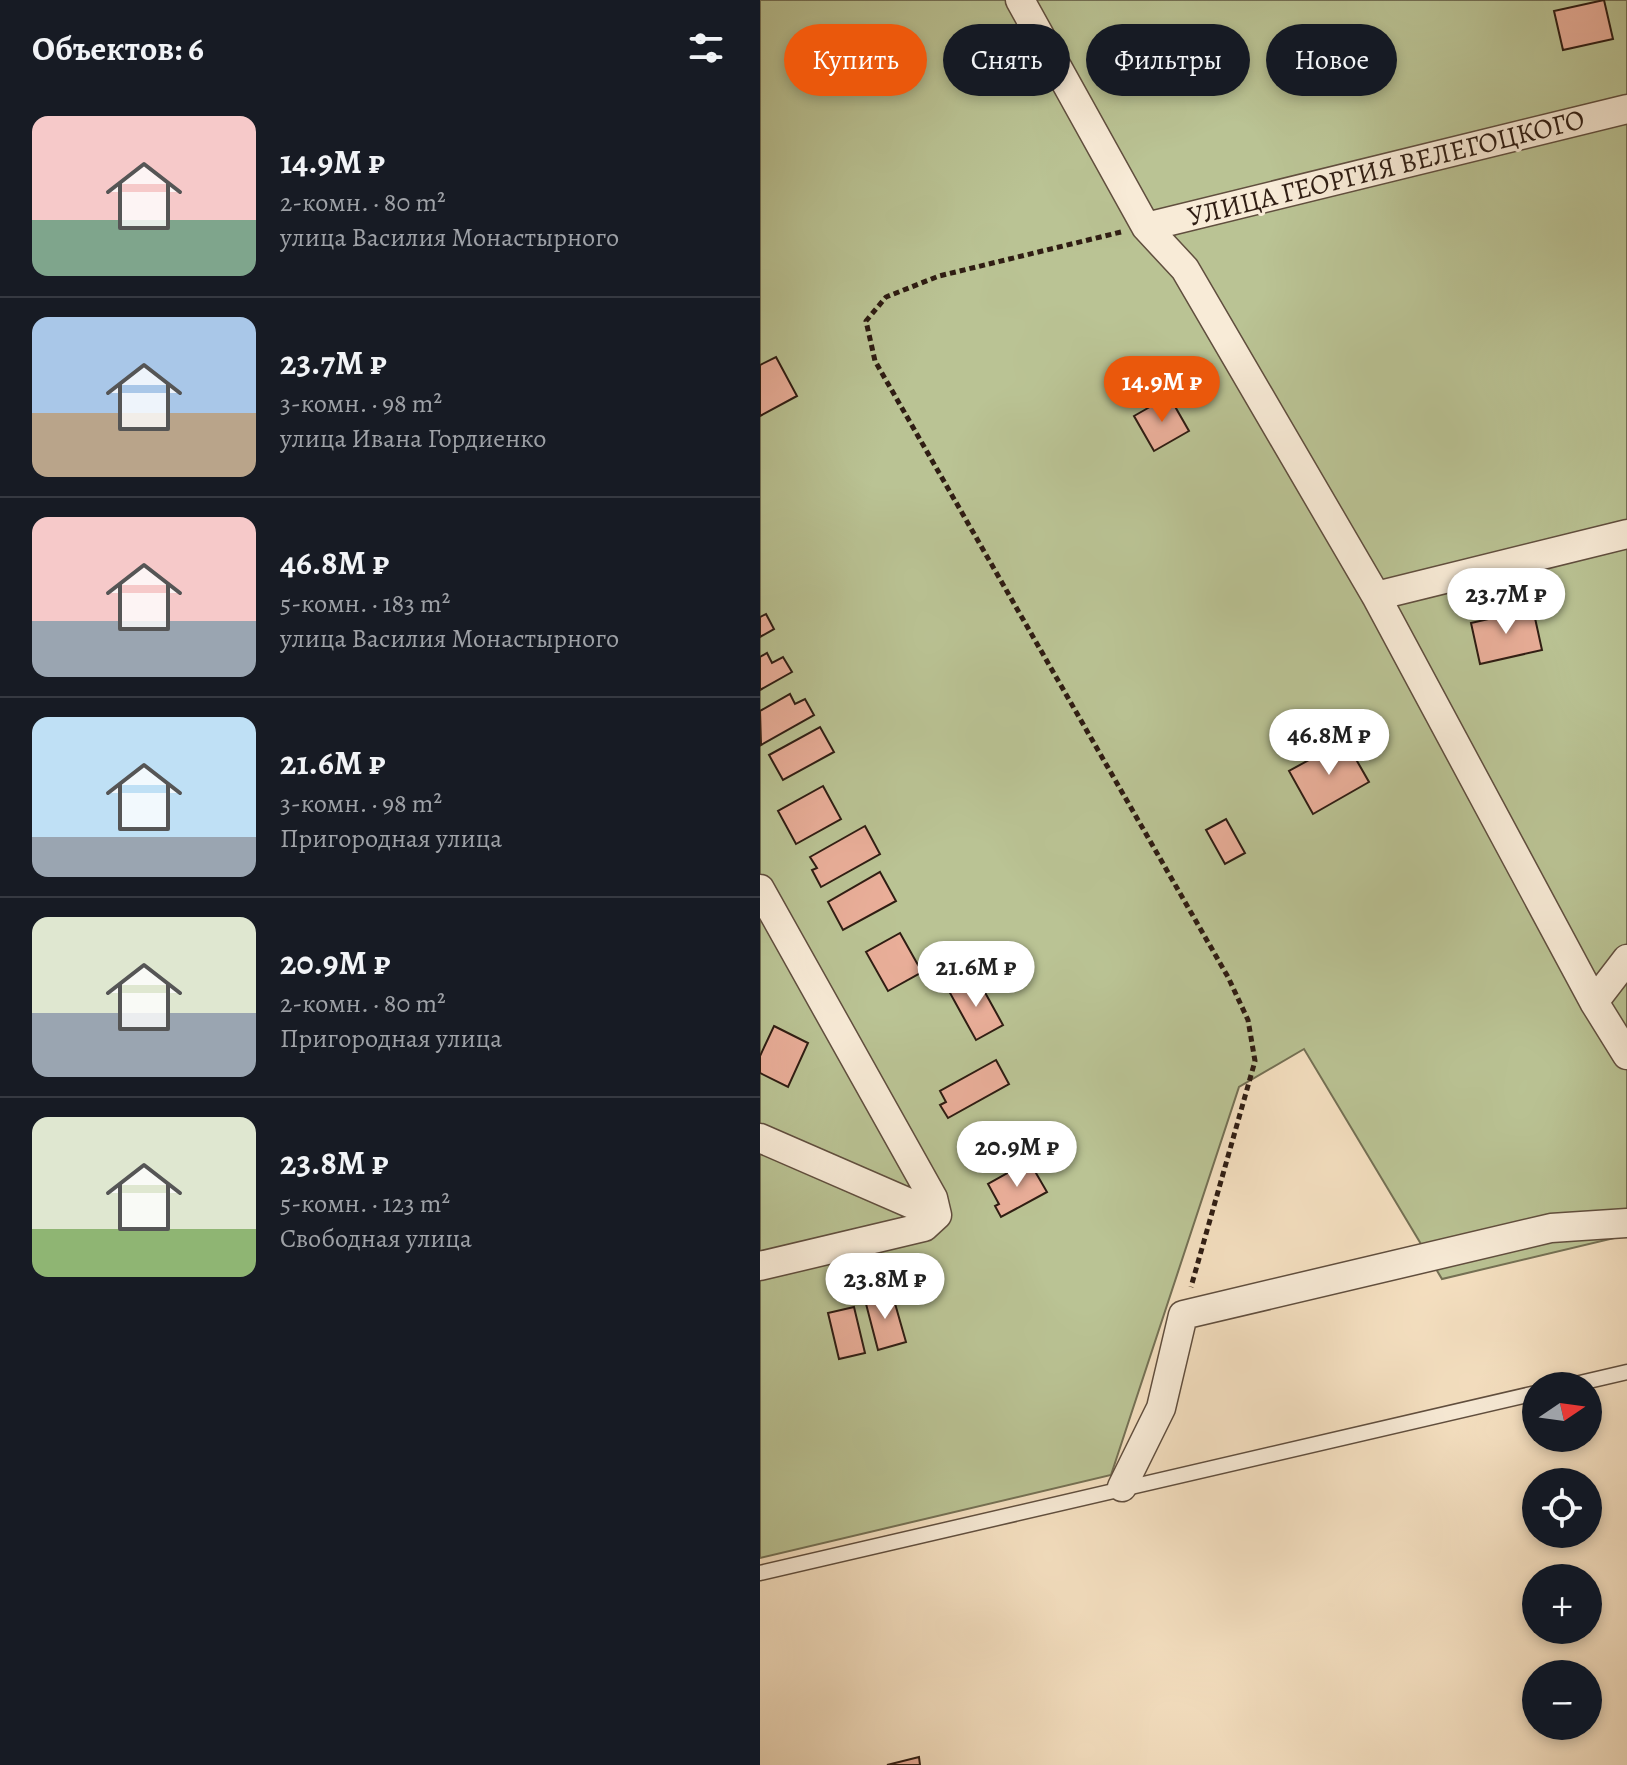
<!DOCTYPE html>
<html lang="ru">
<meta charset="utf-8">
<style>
:root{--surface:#171b24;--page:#20242c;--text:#f1f3f6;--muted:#9ea1a6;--line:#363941;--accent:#ea580c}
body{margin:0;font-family:Alegreya,serif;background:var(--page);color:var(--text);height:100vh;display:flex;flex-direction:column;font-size:30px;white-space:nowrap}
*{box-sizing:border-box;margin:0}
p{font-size:26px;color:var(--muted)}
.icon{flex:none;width:44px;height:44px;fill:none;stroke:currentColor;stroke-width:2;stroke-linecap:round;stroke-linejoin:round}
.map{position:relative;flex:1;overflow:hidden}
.details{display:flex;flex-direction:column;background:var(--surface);width:760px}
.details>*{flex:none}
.top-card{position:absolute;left:24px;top:24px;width:722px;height:72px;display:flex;gap:16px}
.needle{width:52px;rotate:77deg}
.controls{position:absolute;left:762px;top:1372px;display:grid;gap:16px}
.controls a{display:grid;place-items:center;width:80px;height:80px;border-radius:50%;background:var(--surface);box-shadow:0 4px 12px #0003;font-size:40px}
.price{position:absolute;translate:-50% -68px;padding:0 18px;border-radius:28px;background:#fff;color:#222;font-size:26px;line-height:52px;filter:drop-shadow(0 2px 4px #0008)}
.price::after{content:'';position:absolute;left:50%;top:48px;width:24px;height:18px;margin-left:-12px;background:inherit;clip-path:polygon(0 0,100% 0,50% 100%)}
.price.active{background:var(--accent);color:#fff}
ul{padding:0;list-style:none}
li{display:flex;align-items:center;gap:24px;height:200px;padding:0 32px}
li+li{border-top:2px solid var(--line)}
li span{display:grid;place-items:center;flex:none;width:224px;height:160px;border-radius:16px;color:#555}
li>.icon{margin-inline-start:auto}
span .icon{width:96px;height:96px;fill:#fffc;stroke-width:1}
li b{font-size:34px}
h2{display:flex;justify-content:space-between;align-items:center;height:96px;padding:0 32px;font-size:34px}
.tag{padding:0 28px;border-radius:36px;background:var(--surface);box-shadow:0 4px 12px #0003;font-size:28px;line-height:72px}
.tag.active{background:var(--accent);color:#fff}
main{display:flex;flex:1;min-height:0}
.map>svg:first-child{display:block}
.green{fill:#bac394;stroke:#747054;stroke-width:2}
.building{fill:#e9ae99;stroke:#2f1d13;stroke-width:2}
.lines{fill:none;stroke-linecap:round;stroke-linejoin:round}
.service-casing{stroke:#604e3e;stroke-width:17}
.minor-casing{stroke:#604e3e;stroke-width:31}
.path{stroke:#2f1d13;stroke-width:5;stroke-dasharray:6 4;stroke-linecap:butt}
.service{stroke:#f8ebd7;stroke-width:14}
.minor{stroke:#f8ebd7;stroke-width:28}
.labels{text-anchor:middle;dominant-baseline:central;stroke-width:6;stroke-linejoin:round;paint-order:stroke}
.street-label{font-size:28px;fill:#2f1d13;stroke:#f8ebd7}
</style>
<main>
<section class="details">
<h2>Объектов: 6<svg class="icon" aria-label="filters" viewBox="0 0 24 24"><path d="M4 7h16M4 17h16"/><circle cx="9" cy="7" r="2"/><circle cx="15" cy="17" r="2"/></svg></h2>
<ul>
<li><span style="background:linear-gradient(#f6c9c9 65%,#7fa58c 0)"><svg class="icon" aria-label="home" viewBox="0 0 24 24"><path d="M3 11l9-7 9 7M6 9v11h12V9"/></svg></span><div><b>14.9M ₽</b><p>2-комн. · 80 m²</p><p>улица Василия Монастырного</p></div></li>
<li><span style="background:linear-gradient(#a9c7e8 60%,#b9a48a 0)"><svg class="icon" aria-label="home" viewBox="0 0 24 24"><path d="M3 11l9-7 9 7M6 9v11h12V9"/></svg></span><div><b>23.7M ₽</b><p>3-комн. · 98 m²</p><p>улица Ивана Гордиенко</p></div></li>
<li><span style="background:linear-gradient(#f6c9c9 65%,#9aa5b1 0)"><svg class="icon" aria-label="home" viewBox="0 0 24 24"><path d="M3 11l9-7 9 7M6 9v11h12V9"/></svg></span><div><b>46.8M ₽</b><p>5-комн. · 183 m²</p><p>улица Василия Монастырного</p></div></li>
<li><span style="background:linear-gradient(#bfe0f5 75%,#9aa5b1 0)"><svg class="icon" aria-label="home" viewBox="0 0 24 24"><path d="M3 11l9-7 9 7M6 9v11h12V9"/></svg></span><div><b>21.6M ₽</b><p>3-комн. · 98 m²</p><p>Пригородная улица</p></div></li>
<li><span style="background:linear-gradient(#dfe7d0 60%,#9aa5b1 0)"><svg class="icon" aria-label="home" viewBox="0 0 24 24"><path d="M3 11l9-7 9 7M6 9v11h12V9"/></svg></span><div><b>20.9M ₽</b><p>2-комн. · 80 m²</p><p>Пригородная улица</p></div></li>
<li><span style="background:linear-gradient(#dfe7d0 70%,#8fb573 0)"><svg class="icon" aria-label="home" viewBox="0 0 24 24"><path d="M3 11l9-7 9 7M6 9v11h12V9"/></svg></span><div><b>23.8M ₽</b><p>5-комн. · 123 m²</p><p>Свободная улица</p></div></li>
</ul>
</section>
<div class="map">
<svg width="867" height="1765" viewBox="0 0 867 1765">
<rect width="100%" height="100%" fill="#f5e0c1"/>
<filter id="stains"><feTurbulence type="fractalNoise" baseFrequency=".0025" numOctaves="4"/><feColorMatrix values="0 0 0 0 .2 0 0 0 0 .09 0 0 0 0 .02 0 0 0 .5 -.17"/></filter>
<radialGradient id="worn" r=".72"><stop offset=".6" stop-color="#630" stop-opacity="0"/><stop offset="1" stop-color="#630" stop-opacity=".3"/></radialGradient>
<path class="green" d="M0,0H867V1235L682,1279L544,1049L479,1087L351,1475L0,1558Z"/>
<path class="building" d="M844,0L853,39L803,50L794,11Z
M16,357L37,396L0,416V365Z
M409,396L429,431L394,451L374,416Z
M773,609L782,650L720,664L711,623Z
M6,614L14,629L0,637V617Z
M7,653L12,663L23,657L32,672L0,690V657Z
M30,694L35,704L45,699L54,715L1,745L0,711Z
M60,727L74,752L23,780L9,755Z
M585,740L609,782L553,814L529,771Z
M63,786L81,819L36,844L18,811Z
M466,819L485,853L465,864L446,830Z
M105,826L120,854L61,887L52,870L57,868L50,857Z
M120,872L136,901L83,930L68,902Z
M140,933L162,972L128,991L106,952Z
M217,978L243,1025L216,1040L190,993Z
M14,1026L48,1043L28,1087L0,1073V1056Z
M236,1060L249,1084L188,1118L180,1105L186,1102L180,1091Z
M269,1161L287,1192L241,1217L235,1206L239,1204L228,1184Z
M132,1293L146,1342L118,1350L105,1300Z
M94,1307L105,1353L79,1359L68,1313Z
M159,1757L160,1765H127Z"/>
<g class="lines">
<g class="service-casing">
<path id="service" d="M807,1386L867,1372
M0,1573L776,1393"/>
</g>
<g class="minor-casing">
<path id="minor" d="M260,0L386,227L425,269L616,596L834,1002L867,1055
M386,227L867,109
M616,596L867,534
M0,889L173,1198L177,1215
M834,1002L867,959
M0,1138L177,1215
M0,1266L164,1227L177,1215
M362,1487L401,1408L423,1315L791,1228L867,1223"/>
</g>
<path class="path" d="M361,232L179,276L126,297L106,321L115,361L468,977L488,1020L495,1061L431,1287"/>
<use href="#service" class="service"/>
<use href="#minor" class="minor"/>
</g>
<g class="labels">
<g class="street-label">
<text transform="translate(626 168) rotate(-14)">УЛИЦА ГЕОРГИЯ ВЕЛЕГОЦКОГО</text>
</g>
</g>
<rect width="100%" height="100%" filter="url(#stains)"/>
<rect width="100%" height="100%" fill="url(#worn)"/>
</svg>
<div class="controls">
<a><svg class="needle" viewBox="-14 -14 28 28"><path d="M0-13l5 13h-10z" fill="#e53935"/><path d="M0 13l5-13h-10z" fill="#9ea1a6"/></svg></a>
<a><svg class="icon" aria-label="locate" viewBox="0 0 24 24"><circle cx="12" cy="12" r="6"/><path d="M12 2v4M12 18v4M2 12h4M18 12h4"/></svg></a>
<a>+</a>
<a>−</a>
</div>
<b class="price active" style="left:402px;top:424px">14.9M ₽</b>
<b class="price" style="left:746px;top:636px">23.7M ₽</b>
<b class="price" style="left:569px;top:777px">46.8M ₽</b>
<b class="price" style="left:216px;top:1009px">21.6M ₽</b>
<b class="price" style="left:257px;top:1189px">20.9M ₽</b>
<b class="price" style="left:125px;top:1321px">23.8M ₽</b>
<div class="top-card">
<a class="tag active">Купить</a>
<a class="tag">Снять</a>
<a class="tag">Фильтры</a>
<a class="tag">Новое</a>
</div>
</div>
</main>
